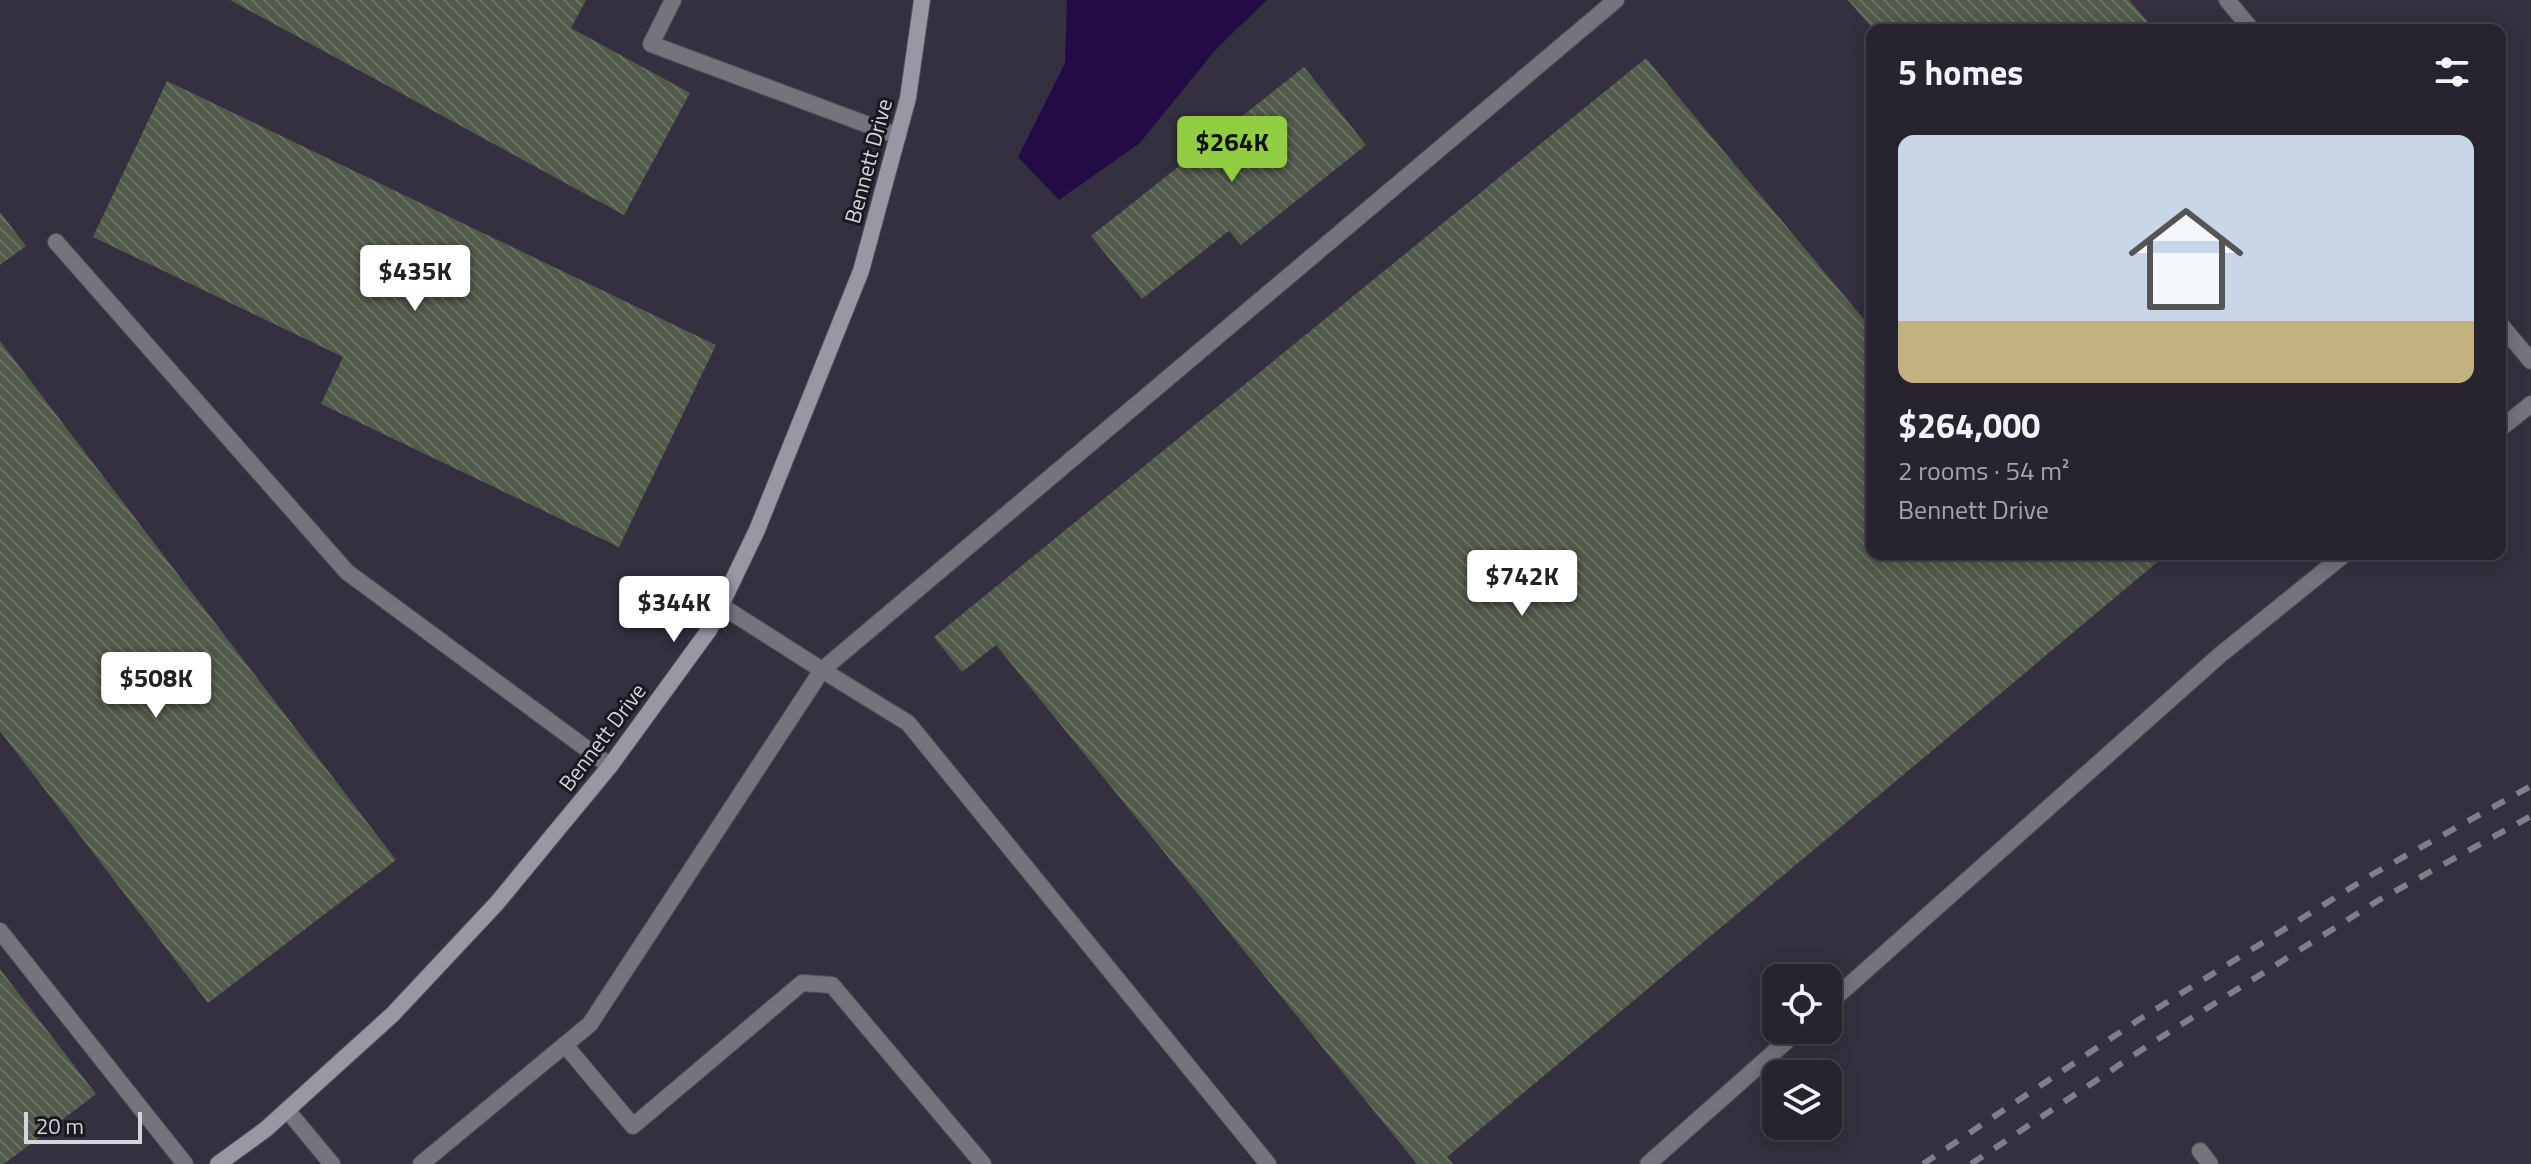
<!DOCTYPE html>
<meta charset="utf-8">
<style>
:root{--surface:#27242f;--page:#2f2c37;--text:#f1f3f6;--muted:#a4a4aa;--line:#43414b;--accent:#90cd40}
body{margin:0;font-family:"Titillium Web",sans-serif;background:var(--page);color:var(--text);height:100vh;display:flex;flex-direction:column;font-size:30px;white-space:nowrap}
*{box-sizing:border-box;margin:0}
p{font-size:26px;color:var(--muted)}
.icon{flex:none;width:44px;height:44px;fill:none;stroke:currentColor;stroke-width:2;stroke-linecap:round;stroke-linejoin:round}
.map{position:relative;flex:1;overflow:hidden}
.details{position:absolute;left:1866px;top:24px;width:640px;height:536px;display:flex;flex-direction:column;background:var(--surface);border-radius:16px;box-shadow:0 4px 20px #0003,0 0 0 2px var(--line)}
.details>*{flex:none}
.controls{position:absolute;left:1762px;top:964px;display:grid;gap:16px}
.controls a{display:grid;place-items:center;width:80px;height:80px;border-radius:16px;background:var(--surface);box-shadow:0 4px 20px #0003,0 0 0 2px var(--line);font-size:40px}
.scale{position:absolute;left:24px;bottom:20px;width:118px;box-sizing:border-box;padding-left:8px;border:4px solid #d7d4de;border-top:0;font-size:22px;line-height:28px;white-space:nowrap;color:#d7d4de;-webkit-text-stroke:6px #1b1920;paint-order:stroke}
.price{position:absolute;translate:-50% -68px;padding:0 18px;border-radius:8px;background:#fff;color:#222;font-size:26px;line-height:52px;filter:drop-shadow(0 2px 4px #0008)}
.price::after{content:'';position:absolute;left:50%;top:48px;width:24px;height:18px;margin-left:-12px;background:inherit;clip-path:polygon(0 0,100% 0,50% 100%)}
.price.selected{background:var(--accent);color:#111}
ul{padding:0;list-style:none}
li{display:grid;align-content:center;gap:16px;height:424px;padding:0 32px}
li+li{border-top:2px solid var(--line)}
li span{display:grid;place-items:center;height:248px;border-radius:16px;color:#555}
li>.icon{margin-inline-start:auto}
span .icon{width:144px;height:144px;fill:#fffc;stroke-width:1}
li b{font-size:34px}
h2{display:flex;justify-content:space-between;align-items:center;height:96px;padding:0 32px;font-size:34px}
.map>svg:first-child{display:block}
.water{fill:#230c45}
.building{fill:url(#building-back-hatch)}
.lines{fill:none;stroke-linecap:round;stroke-linejoin:round}
.lane-casing{stroke:#514e5c;stroke-width:18}
.street-casing{stroke:#514e5c;stroke-width:18}
.secondary-casing{stroke:#514e5c;stroke-width:18}
.lane{stroke:#75737b;stroke-width:16}
.street{stroke:#75737b;stroke-width:16}
.secondary{stroke:#9a97a4;stroke-width:16}
.rail{stroke:#817e8a;stroke-width:6;stroke-dasharray:14 14;stroke-linecap:butt}
.labels{text-anchor:middle;dominant-baseline:central;stroke-width:6;stroke-linejoin:round;paint-order:stroke}
.street-label{font-size:22px;fill:#d7d4de;stroke:#1b1920}
</style>
<div class="map">
<svg width="2531" height="1164" viewBox="0 0 2531 1164">
<defs>
<pattern id="building-back-hatch" width="6" height="6" patternUnits="userSpaceOnUse" patternTransform="scale(2)"><rect width="6" height="6" fill="#525a4b"/><path d="M-1 5l2 2M0 0l6 6M5-1l2 2" fill="none" stroke="#6a7164"/></pattern>
</defs>
<rect width="100%" height="100%" fill="#34303f"/>
<path class="water" d="M1067,0H1267L1217,48L1140,143L1059,200L1018,157L1065,63Z"/>
<path class="building" d="M230,0H586L571,28L690,93L624,215Z
M1848,0H2129L2155,30H1874Z
M1646,58L1872,329V554H2167L1447,1157L1453,1164H1417L996,645L962,672L934,637Z
M1304,67L1366,145L1241,245L1229,231L1142,299L1091,236Z
M167,81L716,345L619,547L321,404L343,357L93,237Z
M0,212L26,246L0,265Z
M0,341L396,860L208,1003L0,731Z
M0,969L96,1094L4,1164H0Z"/>
<g class="lines">
<g class="lane-casing">
<path id="lane" d="M673,0L651,44L898,136
M2227,0L2252,30
M56,242L347,572L610,766
M2500,324L2531,361
M2500,429L2531,404
M0,931L185,1164
M1828,1004L2220,655L2345,554
M565,1045L633,1126L802,983L832,985L983,1164
M287,1110L332,1164
M421,1164L590,1024L822,670L720,605
M1268,1164L908,723L822,670L1616,0
M1648,1164L1799,1030"/>
</g>
<g class="street-casing">
<path id="street" d="M2200,1151L2210,1164"/>
</g>
<g class="secondary-casing">
<path id="secondary" d="M218,1164L266,1129L393,1014L497,903L610,766L709,630L757,530L861,271L908,98L922,0"/>
</g>
<use href="#lane" class="lane"/>
<use href="#street" class="street"/>
<use href="#secondary" class="secondary"/>
<path class="rail" d="M1923,1164L2140,1019L2373,874L2531,786
M1971,1164L2155,1041L2379,900L2531,816"/>
</g>
<g class="labels">
<g class="street-label">
<text transform="translate(868 161) rotate(-75)">Bennett Drive</text>
<text transform="translate(602 737) rotate(-53)">Bennett Drive</text>
</g>
</g>
</svg>
<div class="controls">
<a><svg class="icon" aria-label="locate" viewBox="0 0 24 24"><circle cx="12" cy="12" r="6"/><path d="M12 2v4M12 18v4M2 12h4M18 12h4"/></svg></a>
<a><svg class="icon" aria-label="layers" viewBox="0 0 24 24"><path d="M12 4l9 5-9 5-9-5zM3 14l9 5 9-5"/></svg></a>
</div>
<div class="scale">20 m</div>
<b class="price selected" style="left:1232px;top:184px">$264K</b>
<b class="price" style="left:415px;top:313px">$435K</b>
<b class="price" style="left:1522px;top:618px">$742K</b>
<b class="price" style="left:674px;top:644px">$344K</b>
<b class="price" style="left:156px;top:720px">$508K</b>
<section class="details">
<h2>5 homes<svg class="icon" aria-label="filters" viewBox="0 0 24 24"><path d="M4 7h16M4 17h16"/><circle cx="9" cy="7" r="2"/><circle cx="15" cy="17" r="2"/></svg></h2>
<ul>
<li><span style="background:linear-gradient(#c9d6e8 75%,#c2b280 0)"><svg class="icon" aria-label="home" viewBox="0 0 24 24"><path d="M3 11l9-7 9 7M6 9v11h12V9"/></svg></span><div><b>$264,000</b><p>2 rooms · 54 m²</p><p>Bennett Drive</p></div></li>
</ul>
</section>
</div>
